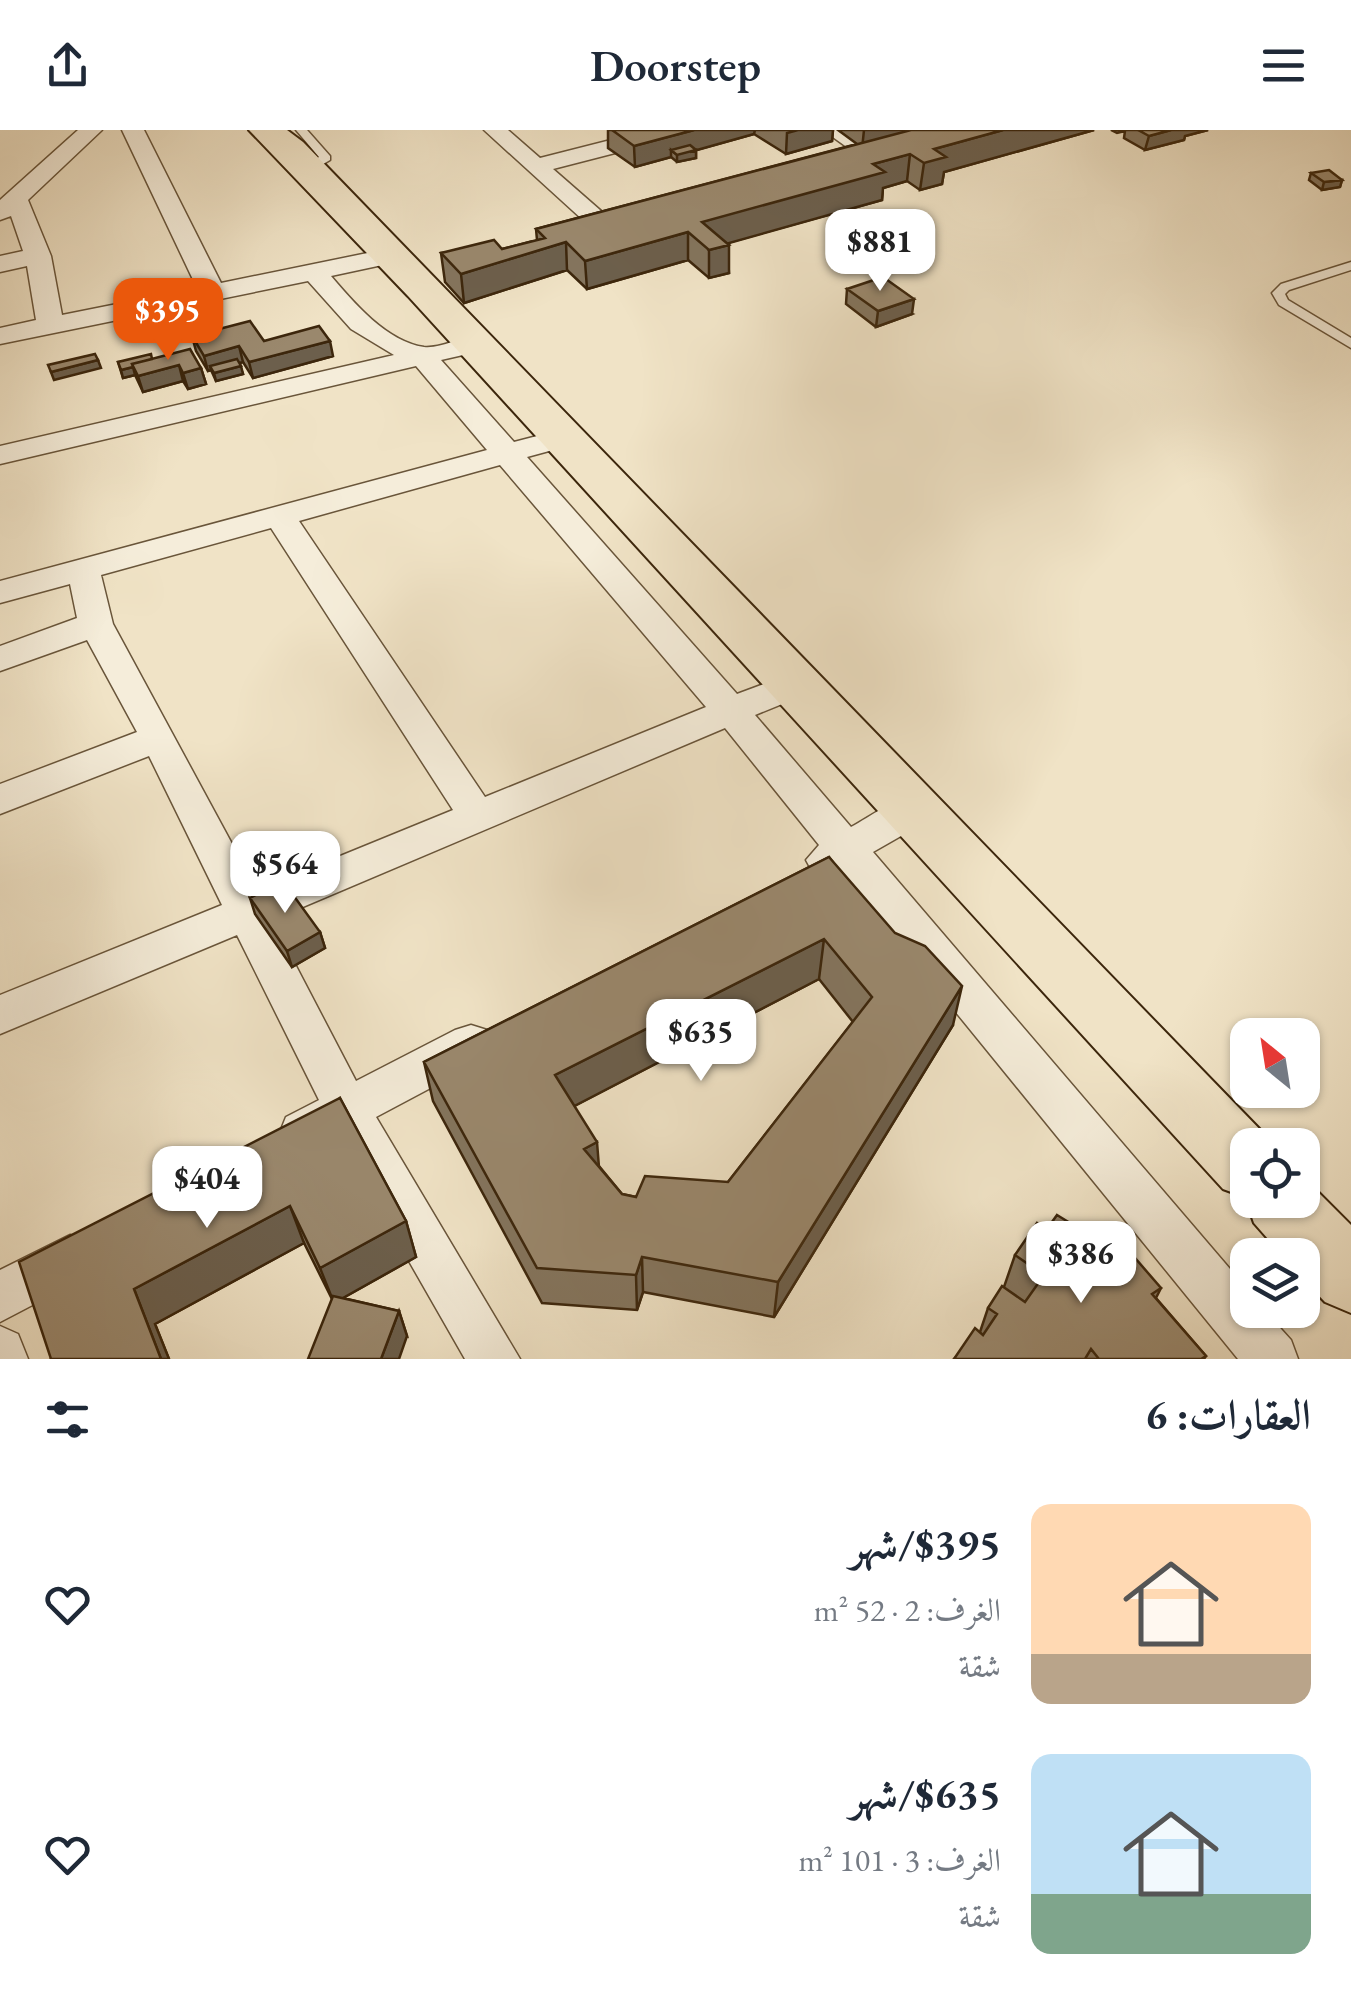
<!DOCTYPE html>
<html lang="ar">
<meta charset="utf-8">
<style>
:root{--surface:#fff;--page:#f2f2f3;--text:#1f2937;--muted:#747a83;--accent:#ea580c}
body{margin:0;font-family:"EB Garamond",Amiri,serif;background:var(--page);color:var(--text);direction:rtl;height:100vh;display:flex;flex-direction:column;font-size:38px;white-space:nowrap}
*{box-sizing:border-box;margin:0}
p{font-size:32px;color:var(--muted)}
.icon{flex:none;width:55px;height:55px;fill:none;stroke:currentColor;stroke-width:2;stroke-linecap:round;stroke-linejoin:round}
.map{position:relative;height:1229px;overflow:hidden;direction:ltr}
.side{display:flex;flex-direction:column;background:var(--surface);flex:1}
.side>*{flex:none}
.needle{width:65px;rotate:330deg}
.controls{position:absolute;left:1230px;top:888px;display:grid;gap:20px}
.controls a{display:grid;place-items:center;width:90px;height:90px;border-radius:20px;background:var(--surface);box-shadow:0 2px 8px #0004;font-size:50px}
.price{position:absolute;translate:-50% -85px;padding:0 22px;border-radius:20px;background:#fff;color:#222;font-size:32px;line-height:65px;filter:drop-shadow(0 2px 5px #0008)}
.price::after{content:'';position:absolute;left:50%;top:60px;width:30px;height:22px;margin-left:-15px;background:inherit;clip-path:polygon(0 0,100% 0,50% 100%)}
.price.selected{background:var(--accent);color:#fff}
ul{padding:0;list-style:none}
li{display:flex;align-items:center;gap:30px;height:250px;padding:0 40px}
li span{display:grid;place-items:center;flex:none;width:280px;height:200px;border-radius:20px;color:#555}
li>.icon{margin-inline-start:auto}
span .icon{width:120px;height:120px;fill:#fffc;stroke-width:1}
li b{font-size:42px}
h2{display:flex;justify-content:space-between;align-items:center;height:120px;padding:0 40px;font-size:42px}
header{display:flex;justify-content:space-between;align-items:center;height:130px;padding:0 40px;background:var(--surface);font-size:45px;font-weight:600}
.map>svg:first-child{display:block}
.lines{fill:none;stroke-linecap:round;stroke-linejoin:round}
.lane-casing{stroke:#69553a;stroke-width:3}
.street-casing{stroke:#69553a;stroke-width:3}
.primary-casing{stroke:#3c260c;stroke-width:4}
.lane{fill:#f5edda;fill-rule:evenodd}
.street{fill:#f5edda;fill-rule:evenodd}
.primary{fill:#f0e3c6;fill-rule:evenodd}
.wall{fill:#84755e;stroke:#3c260c;stroke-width:2.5;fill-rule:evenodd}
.shaded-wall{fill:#6c5f4c;stroke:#3c260c;stroke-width:2.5}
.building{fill:#9a886d;stroke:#3c260c;stroke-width:2.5;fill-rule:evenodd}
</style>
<header><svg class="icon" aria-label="menu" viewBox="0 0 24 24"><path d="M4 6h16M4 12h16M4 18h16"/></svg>Doorstep<svg class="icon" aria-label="share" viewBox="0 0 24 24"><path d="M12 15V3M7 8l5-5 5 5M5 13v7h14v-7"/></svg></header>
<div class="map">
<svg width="1351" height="1229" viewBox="0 0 1351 1229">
<rect width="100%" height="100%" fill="#f0e3c6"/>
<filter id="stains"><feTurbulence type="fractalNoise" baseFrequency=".002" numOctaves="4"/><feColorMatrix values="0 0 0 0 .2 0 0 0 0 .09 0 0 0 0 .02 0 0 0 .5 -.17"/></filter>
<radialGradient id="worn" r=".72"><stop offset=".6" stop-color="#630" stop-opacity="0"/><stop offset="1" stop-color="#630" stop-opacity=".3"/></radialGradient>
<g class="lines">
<g class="lane-casing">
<path id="lane" d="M296,0H307L330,26V30L313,40H305V36L319,27Z
M1351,132V140L1289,160L1285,164L1288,170L1351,208V218L1279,175L1272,163L1281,154Z"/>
</g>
<g class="street-casing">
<path id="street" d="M78,0H102L28,70L51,126L62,185L197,158L122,0H144L221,153L392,118L401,121L405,126L401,131L331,146C353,172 387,212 424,217C444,219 464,203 485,208L489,214L485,220L441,230L514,312L564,299L575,302L579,308L575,314L527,327L737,564L796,542L809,545L814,554L809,563L755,585L851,697C875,684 902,661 929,670L935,680L929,690L873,722L1248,1160V1180H1264L1291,1210L1298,1229H1238L841,741L826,746L812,741L806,730L819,715L725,598L272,790L356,951L455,900L471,895L487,900L493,914L487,928L376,987L520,1229H465L338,1007L303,1023L286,1017L280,1002L286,987L319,970L237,805L0,904V865L222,775L149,626L0,684V654L137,602L87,510L0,541V516L77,488L70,454L0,473V451L487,320L416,236L0,334V316L394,225L351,199L308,151L0,214V198L36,190L27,136L0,142V126L23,121L11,86L0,90V70ZM500,335L706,577L485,667L299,391ZM271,398L453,680L257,760L113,494L101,445Z
M484,0H508L540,28L650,0H688L685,5L553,39L624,101L628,106L615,114L606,111Z
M823,0H849L896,33L884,40L876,38Z
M70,1105L88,1112L95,1129L88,1146L0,1192V1140Z
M0,1196L18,1204L28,1229H0Z"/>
</g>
<g class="primary-casing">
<path id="primary" d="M249,0H287L303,12L1273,1013L1248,1015V1070H1302V1046L1351,1095V1183L1325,1172L1302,1148V1125H1282L1254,1093L1245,1067L1223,1059L408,166Z"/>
</g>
<use href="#lane" class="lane"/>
<use href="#street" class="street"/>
<use href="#primary" class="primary"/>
</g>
<path class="wall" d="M608,0H833L832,11L786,24L754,4L696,20V28L677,32L671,27L635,37L608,18Z
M838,0H1094L944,42L942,54L920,60L907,51L883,58L882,70L727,113L729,143L709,148L688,130L587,159L567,140L464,173L445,152L441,123L502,119L537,110L536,99L857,14Z
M1111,0H1208L1185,6L1184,10L1145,20L1124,8L1125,1L1117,3Z
M1311,43L1342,50L1340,57L1322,60L1309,50Z
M847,159L912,184L876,197L846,174Z
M192,206L264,211L333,226L253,248L243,232L239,233L243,244L216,251L211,240L208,241L196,221Z
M152,229L201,238L206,254L188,259L183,251L143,262L135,245L123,248L118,232Z
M829,727L953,895L774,1187L643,1162L637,1180L542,1173L433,971L424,932ZM819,849L853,892L728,1052L636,1067L622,1064L599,1036L574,976Z
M250,768L320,802L325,818L292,837L255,784Z
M340,968L406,1091L416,1127L343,1168L399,1181L407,1206L332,1169L304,1113L155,1194L169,1229H51Z
M1047,1099L1161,1158L1156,1168L1206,1226L1204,1229H954L980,1202L988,1178L1004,1157L1015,1125Z"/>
<path class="shaded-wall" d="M694,0H755L754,4L690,22L696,20V28L677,32V25L671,20V27L635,37L634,16Z
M798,0H833L832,11L786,24L787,3Z
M864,0H939L862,19Z
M1003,0H1094L944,42L942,54L920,60L924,33L934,19Z
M1171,0H1208L1185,6L1184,10L1145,20L1149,6Z
M910,24L907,51L883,58L882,70L708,119L702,92L873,34Z
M1342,50L1340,57L1322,60L1324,52Z
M688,102V130L587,159L585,131Z
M566,112L567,140L464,173L461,144Z
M729,115V143L709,148V120Z
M914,169L912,184L876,197L878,181Z
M330,211L333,226L253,248L249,232Z
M239,216L243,232L212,240L210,236L211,240L208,241L204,226Z
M98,230L101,238L54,250L51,242Z
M179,235L183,251L143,262L138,246Z
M241,236L243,244L216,251L214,243Z
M133,237L135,245L123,248L121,240Z
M201,238L206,254L188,259L183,243Z
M320,802L325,818L292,837L287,821Z
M824,809L819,849L559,984L555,945Z
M962,856L953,895L774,1187L778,1152Z
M597,1012L600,1050L584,1019Z
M290,1076L304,1113L155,1194L169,1229H161L134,1159Z
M406,1091L416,1127L334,1173L320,1138Z
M642,1127L643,1162L637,1180L636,1145Z
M399,1181L407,1206L399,1229H381Z"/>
<path class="building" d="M612,0H694L634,16Z
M911,0H1003L934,19L946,27L924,33L910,24L873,34L885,42L702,92L729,115L709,120L688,102L585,131L566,112L461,144L441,123L494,110L502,119L545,108L536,99Z
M1138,0H1171L1149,6Z
M690,15L696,20L677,25L671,20Z
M1329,40L1342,50L1324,52L1311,43Z
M883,147L914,169L878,181L847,159Z
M250,191L264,211L319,196L330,211L249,232L239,216L204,226L192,206Z
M190,219L201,238L183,243L179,235L138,246L132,234Z
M95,224L98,230L51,242L48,235Z
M151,224L152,229L132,234L133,237L121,240L118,232Z
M237,229L241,236L214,243L210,236Z
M829,727L895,803L925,816L962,856L778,1152L642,1127L636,1145L537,1138L424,932ZM824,809L872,867L728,1052L645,1046L636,1067L622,1064L584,1019L597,1012L555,945Z
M283,751L320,802L287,821L250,768Z
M340,968L406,1091L320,1138L290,1076L134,1159L161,1229H51L19,1132Z
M1057,1085L1088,1104L1093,1097L1129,1121L1161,1158L1152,1164L1206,1226L1201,1229H1099L1091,1219L1085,1229H954L975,1198L983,1205L997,1184L988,1178L1002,1156L1025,1172L1044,1145L1015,1125L1037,1093L1047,1099Z
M333,1166L399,1181L381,1229H308Z"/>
<rect width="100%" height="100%" filter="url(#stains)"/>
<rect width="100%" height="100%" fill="url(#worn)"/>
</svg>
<div class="controls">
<a><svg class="needle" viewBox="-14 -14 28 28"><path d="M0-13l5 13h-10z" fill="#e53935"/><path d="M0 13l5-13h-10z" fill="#747a83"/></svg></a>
<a><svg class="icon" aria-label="locate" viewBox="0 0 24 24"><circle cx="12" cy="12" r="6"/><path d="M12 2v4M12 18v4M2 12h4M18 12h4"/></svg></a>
<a><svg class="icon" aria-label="layers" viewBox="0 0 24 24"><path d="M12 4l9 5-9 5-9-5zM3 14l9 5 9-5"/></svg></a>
</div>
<b class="price" style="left:880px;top:164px">$881</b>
<b class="price selected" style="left:168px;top:233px">$395</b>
<b class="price" style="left:285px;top:786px">$564</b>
<b class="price" style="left:701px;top:954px">$635</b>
<b class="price" style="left:207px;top:1101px">$404</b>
<b class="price" style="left:1081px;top:1176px">$386</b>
</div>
<section class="side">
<h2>العقارات: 6<svg class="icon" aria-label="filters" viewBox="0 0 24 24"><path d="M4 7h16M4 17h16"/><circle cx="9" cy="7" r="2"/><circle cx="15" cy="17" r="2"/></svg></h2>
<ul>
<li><span style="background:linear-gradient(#ffd9b3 75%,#b9a48a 0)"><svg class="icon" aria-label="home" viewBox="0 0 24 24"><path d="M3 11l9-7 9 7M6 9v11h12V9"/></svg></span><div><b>$395/شهر</b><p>الغرف: 2 · 52 m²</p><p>شقة</p></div><svg class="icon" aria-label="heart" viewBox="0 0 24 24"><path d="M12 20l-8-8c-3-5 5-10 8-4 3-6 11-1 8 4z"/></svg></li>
<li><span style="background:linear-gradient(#bfe0f5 70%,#7fa58c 0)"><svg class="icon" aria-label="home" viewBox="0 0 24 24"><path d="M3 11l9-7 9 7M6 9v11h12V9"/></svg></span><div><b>$635/شهر</b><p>الغرف: 3 · 101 m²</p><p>شقة</p></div><svg class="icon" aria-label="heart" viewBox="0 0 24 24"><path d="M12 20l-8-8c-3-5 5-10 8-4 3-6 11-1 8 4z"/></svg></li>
</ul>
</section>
